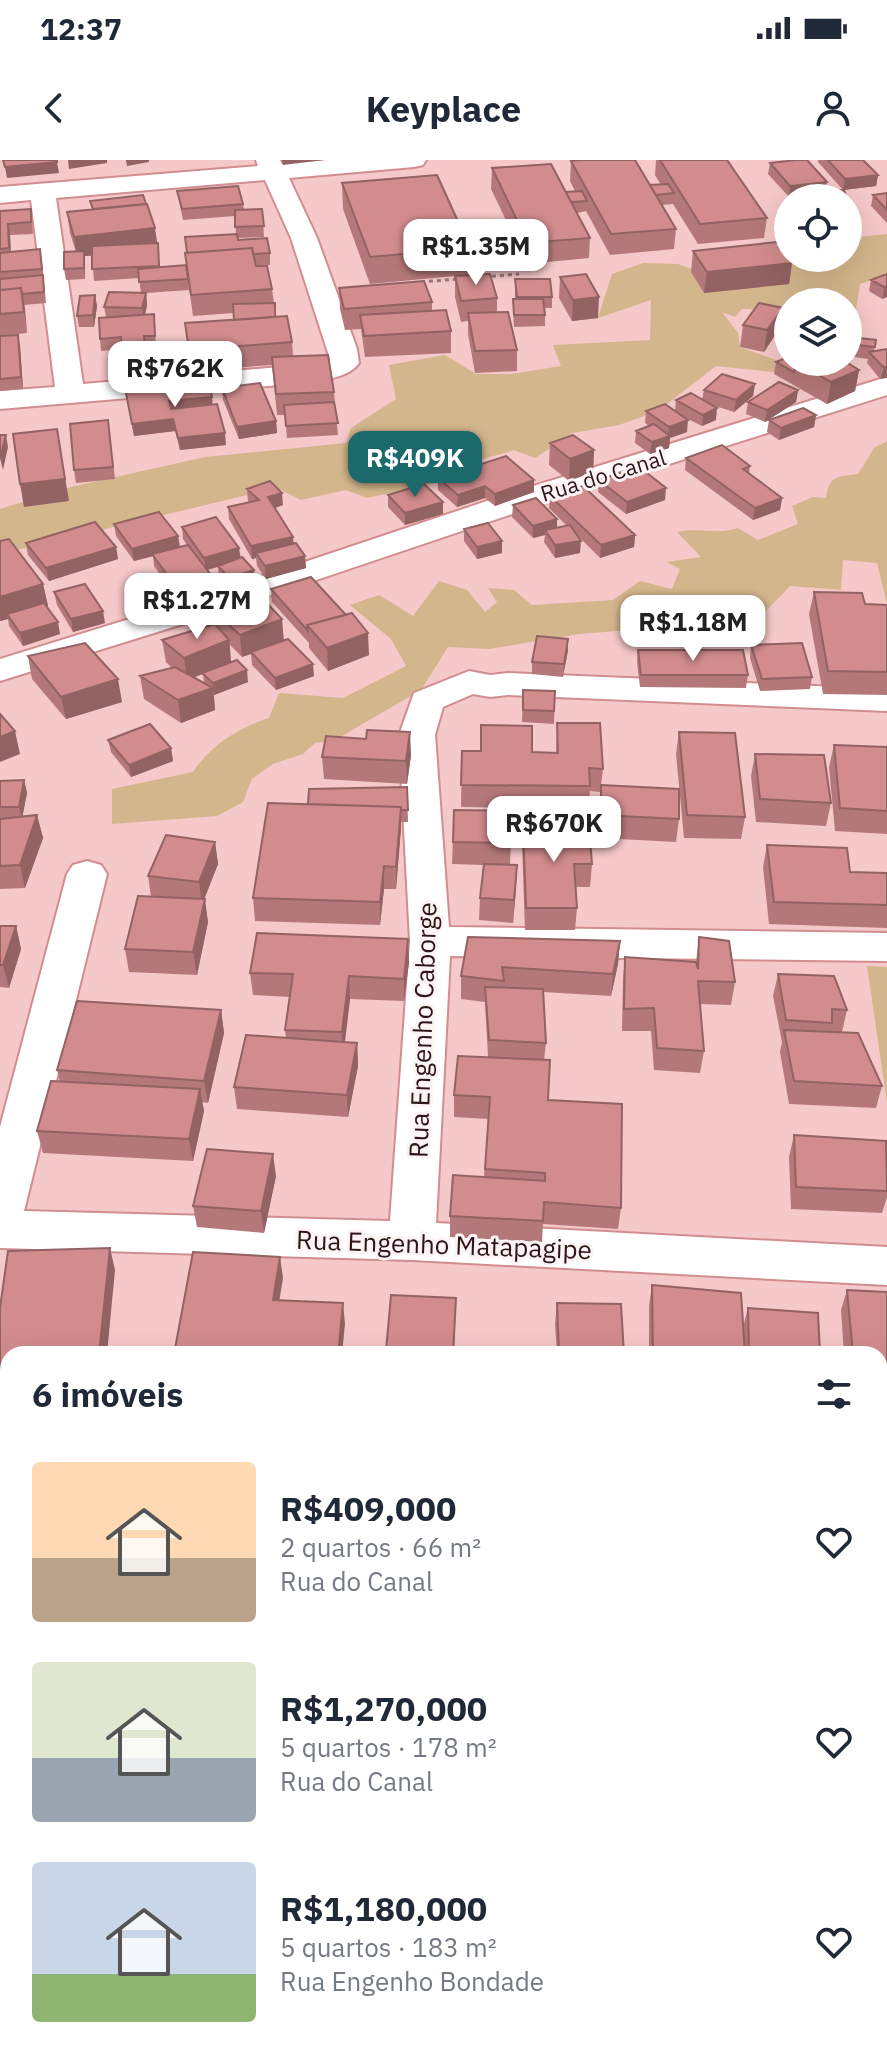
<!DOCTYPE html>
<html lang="pt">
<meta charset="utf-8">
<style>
:root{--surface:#fff;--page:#f6f6f7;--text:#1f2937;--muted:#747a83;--accent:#1c696b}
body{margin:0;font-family:"IBM Plex Sans",sans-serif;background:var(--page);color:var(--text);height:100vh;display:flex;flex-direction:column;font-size:30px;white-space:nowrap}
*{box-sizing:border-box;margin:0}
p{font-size:26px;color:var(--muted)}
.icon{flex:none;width:44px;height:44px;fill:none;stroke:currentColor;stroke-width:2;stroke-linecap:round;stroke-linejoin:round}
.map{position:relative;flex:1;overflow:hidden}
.side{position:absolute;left:0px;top:1186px;width:888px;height:714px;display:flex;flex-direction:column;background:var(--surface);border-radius:24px 24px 0 0;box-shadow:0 8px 32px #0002}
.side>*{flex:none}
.tools{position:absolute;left:774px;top:24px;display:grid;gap:16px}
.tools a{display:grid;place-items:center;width:88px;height:88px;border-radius:50%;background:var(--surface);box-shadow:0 8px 32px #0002;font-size:40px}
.price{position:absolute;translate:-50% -68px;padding:0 18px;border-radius:16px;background:#fff;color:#222;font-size:26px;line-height:52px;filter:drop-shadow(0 2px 4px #0008)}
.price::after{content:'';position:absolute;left:50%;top:48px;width:24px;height:18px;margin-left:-12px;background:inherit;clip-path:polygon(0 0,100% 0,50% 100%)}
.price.selected{background:var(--accent);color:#fff}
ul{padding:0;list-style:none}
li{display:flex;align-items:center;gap:24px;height:200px;padding:0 32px}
li span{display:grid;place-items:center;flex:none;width:224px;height:160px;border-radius:8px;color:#555}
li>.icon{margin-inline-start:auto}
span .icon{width:96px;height:96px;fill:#fffc;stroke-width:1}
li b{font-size:34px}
h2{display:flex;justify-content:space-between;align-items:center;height:96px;padding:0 32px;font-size:34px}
.status{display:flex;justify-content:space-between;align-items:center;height:56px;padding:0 40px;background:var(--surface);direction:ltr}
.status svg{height:22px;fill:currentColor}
header{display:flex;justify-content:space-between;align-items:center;height:104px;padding:0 32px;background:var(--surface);font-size:36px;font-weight:800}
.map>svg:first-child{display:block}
.green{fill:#d3b68c}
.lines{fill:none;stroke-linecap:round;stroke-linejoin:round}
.minor-casing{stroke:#d28d8f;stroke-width:4}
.major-casing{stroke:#d28d8f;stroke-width:4}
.path{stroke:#9c7778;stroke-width:3;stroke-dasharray:4 4;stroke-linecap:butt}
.minor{fill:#fff;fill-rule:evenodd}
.major{fill:#fff;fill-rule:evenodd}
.wall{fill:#b5787a;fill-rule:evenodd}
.shaded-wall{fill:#936263}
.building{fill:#d28c8e;stroke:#936263;stroke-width:2}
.labels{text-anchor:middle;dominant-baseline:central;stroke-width:6;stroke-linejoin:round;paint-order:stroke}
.far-street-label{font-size:22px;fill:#2f1516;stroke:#fcf4f4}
.street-label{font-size:26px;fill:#2f1516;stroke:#fcf4f4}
</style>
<div class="status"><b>12:37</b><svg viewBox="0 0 49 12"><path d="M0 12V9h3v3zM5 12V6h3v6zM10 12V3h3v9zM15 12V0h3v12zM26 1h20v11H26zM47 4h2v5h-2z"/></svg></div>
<header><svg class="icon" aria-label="back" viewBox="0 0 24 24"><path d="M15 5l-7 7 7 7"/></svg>Keyplace<svg class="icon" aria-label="person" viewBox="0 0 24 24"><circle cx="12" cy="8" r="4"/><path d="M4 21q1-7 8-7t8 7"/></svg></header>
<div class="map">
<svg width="887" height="1899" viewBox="0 0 887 1899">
<rect width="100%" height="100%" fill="#f5c8c9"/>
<path class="green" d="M887,74V115L860,124L856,150H848V142H788V150L742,149L735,157L722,152L738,173L740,187L776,200L775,212L716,206L658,251L619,265L573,273L535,298L514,290L473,302L432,324L367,338L346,330L301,340L277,328L0,394V349L71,327L205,297L346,283L351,268L396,239L389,205L445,195L476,214H511L561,206L553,185L650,180L651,140L598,158L612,114L643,103L678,104L707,115L788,89V98H848V78Z
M887,281V444L877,403L843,400L841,430L790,426L765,452L734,462L579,474L489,489L448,487L421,530L335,580L315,583L303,594L273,604L252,619L243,642L217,656L112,664V629L193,612C212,584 238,568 269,558L279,533L343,538L406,506L391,479L350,445L379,435L413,456L439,421L467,430L485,452L497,442L488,428L514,430L532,445L613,440L640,421L672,429L680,409L666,402L701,397L677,372C698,367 718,375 738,368L758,380L798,364L792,346L813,337L826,338C829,315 837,317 858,314L874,288Z
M867,806L887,807V943Z"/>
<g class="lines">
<g class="minor-casing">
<path id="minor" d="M256,0H280L282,4L327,0H426L423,5L414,7L289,18L317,78L357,189L359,203C348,219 320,220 302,223L0,249V231L55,227L31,40L0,43V27L258,6ZM265,20L291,78L330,199L302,205L83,224L56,38Z
M887,217V235L533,347L218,453L0,521V499L194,439L511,333Z
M469,511L490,515L508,513L887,529V551L508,535L490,537L473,534L443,547L435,575L449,767L887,773V801L450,796L436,1063L887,1087V1125L412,1100L0,1088V967L67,714L73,705L87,701L101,705L107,714L24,1051L390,1061L410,781L399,575L414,533Z
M496,1892H560L562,1899H498Z"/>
</g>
<g class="major-casing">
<path id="major" d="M0,1500H8V1554H0Z
M880,1535L887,1536V1592L880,1591Z"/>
</g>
<path class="path" d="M484,117L519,114
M421,122L458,119"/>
<use href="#minor" class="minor"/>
<use href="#major" class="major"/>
</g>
<path class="wall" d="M656,0H727L767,58L764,78L698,84L673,44L662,45L676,69L674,89L610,95L586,51L577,53L590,78L589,98L527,104L491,29L492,8L566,32L575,31L570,21L571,1L650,25H661L655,15Z
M818,0H863L878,15L876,26L843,30L818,2Z
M770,3L825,31L847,38H801V35L789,37L768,14Z
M342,23L470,88V115L497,138V152L517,190V211L475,213L468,174V161L461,162L455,137V116L370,124L343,49Z
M177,31L243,44L244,49H262L264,77L237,78L238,80L270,93V105L255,106L272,129L276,157L292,182L293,196L334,232L338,275L287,278L285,255H277L272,205L192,211L185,163L234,160V153L193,156L187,114L236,74L235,56L183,60Z
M887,33V63L871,46L873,35Z
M848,39L859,63L857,74H848Z
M90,41L157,83L160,107L186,105L189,130L146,133L147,145L145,155L154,154L156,187L146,188L147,218L123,219L121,189L101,191L100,179L106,157L104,147L141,133L139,118L94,121L92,96H85V119L66,120L64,109L76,92L70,73L67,52L92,50Z
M31,49L33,74L10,75L11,92L42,101L46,143L24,145L27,173L0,176V51Z
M693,91L792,103L789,124L704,133L691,112Z
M887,114L882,139L869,131L871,120Z
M560,117L598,158L572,161L559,138Z
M515,119L552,137V148H545V166L514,167L513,151V139H515Z
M339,128L432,142V151L451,171V193L365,197L361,169L345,170L340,149Z
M95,135L97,146L94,167H79L77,156Z
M783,148L779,169L764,192L740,187L743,165Z
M0,176L20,186L23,229L0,231Z
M876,180L874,191L887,189L880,219L867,203L868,199L848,196V184Z
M788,197L859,210L855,231L827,244L774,214L776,202Z
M755,224L753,236L734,252L712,245L716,260L702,266L682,256L687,272L670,278L669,288L650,294L635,283L636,271L649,266L645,263L646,251H675L676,240H702L704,230Z
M222,228L276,261L277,273L239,279L223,240Z
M166,229L213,245L226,285L180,290L175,271L134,276L127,240Z
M798,230L796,242L765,262L746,254L748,242Z
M816,255L814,267L779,280L767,272L769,260Z
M108,260L115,319L76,323L74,310Z
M550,283L594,290L593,312L569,321L549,305Z
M686,298L750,306L749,313L782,338L780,350L753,360L685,310Z
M438,318L534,320V332L495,346L485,338L457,347L438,330Z
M599,320L665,340L626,354L598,332Z
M247,329L283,345L275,348L294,383L305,396L306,408L266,419L257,406L256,398L252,399L229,359L228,347L249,342L248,341Z
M388,335L443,354L405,365L388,347Z
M550,336L635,375L634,387L600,398L577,375L580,393L555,398L544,382L545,375L533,378L512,357L513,345L557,368L567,366L549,348Z
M114,364L178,376L180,387L187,385L183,379L182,367L240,398L255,422L230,430L219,418L218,407L207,410L218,424L219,437L184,447L154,406L153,396L134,401L116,376Z
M464,369L502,393L477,399L464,381Z
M26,383L116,387L118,399L49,421L28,395Z
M43,424L48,446L47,447L60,474L23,486L9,466L8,459L0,461Z
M271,429L346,455L369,495L328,511L309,488V483L272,442Z
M54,432L105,463L73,472L57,445Z
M814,432L865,444L887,445V535L823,534L809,454Z
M214,451L284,481L314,516L276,530L252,505L251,494L242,497L230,485L231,502L248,522L214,535L215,550L181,563L144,539L140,516L172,508L166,502L162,480L216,466ZM203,514L204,523L194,517Z
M568,479L563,517L532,514V502Z
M751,485L812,517L810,529L760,531L750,498Z
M638,490L748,515L746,528L640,527L637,502Z
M28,496L122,542L66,559L32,519Z
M523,530L555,531L554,564L522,562Z
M557,563L603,609L601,625L679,659L676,682L599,678L600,632L590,631L588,649L461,647L462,591L556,593Z
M679,572L745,657L741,679L684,678L676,594Z
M108,580L171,588L173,601L131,617L111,592Z
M834,585L887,587V674L835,671L829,607Z
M755,594L831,643L826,666L756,662L751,616Z
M411,595L407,624L324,619L322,597Z
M24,620L27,633L22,657L37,655L43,678L25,728L0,729V621Z
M407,627L408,662H401L396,729H384L380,765L255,761L253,738L308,644Z
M454,650L537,651L536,666L592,704L590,727H576L577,748L575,770H525L522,683L511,682L510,705L516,728L513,763L479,760L480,738L483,705L452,704Z
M215,682L218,704L204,739L208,762L197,815L129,812L125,789L151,737L148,716Z
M767,685L850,712L887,713V768L769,764L763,707Z
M0,766H16L21,789L9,828L0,827Z
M699,777L735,822L731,845L700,844L704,891L700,913L654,910L651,871H622L623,819L625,797L696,802Z
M408,779L409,802L404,841L350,839L345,883H357L358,906L348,957L237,949L234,927L286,878L285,870L290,837L253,835L250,813Z
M620,781L618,804L611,836L543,832L546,883L544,900L548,940L621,1048L618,1069L543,1064L542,1082L450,1077V1056L484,1017L488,959L454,957V935L488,897L485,842L461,839V816Z
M778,814L847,850L842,872L882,926L876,948L789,944L780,892L782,882L773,836Z
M221,850L224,873L208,943L202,942L204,951L193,1001L43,993L37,971L60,922L57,910Z
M794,975L887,994V1037L882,1053L791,1049L789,997Z
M276,1016L264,1073L197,1067L193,1046Z
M115,1110L8,1194V1385H0V1148Z
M652,1125L743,1167L748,1148L820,1194H649V1146Z
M847,1130L887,1132V1292H880V1194H844L841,1150Z
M391,1135L456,1138L454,1194H386Z
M557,1143L624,1194H557L555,1164Z
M882,1329H887V1462H880V1334Z
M0,1410L8,1411V1480L0,1479Z
M700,1892H801L803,1896L801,1899H703Z"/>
<path class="shaded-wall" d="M68,0H107V3L69,9Z
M126,0H149V2L127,6Z
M282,0H324L283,5Z
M57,2L59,13L7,18L5,7Z
M878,15L876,26L843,30L845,19Z
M827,22L825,33L802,31L801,35L789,37L790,26Z
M8,64L10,75L11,100L9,88Z
M155,68L158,88L85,96V119L84,108L77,97L74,77Z
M792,103L789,124L704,133L707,112Z
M887,126V137L882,139L884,127Z
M21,128L25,149L27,173L24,152Z
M146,133L147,145L144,159L142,148Z
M95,135L97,146L94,167L93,155Z
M599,137L598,158L572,161L573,140Z
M783,148L779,169L764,192L767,170Z
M18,175L20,186L23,229L21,217Z
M883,207H887V218L880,219Z
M859,210L855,231L827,244L831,222Z
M755,224L753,236L734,252L736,240Z
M798,230L796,242L765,262L767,250Z
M212,237L213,248L171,253L169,241Z
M717,248L716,260L702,266L703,255Z
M816,255L814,267L779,280L781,268Z
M173,259L175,271L134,276L132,264Z
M688,260L687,272L670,278L669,288L650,294L652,282L668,276L669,267Z
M276,261L277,273L239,279L237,267Z
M57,269L69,341L24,347L20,324Z
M225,273L226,285L180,290L178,278Z
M6,275L8,287L3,310L0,298Z
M594,290L593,312L569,321L570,299Z
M534,320V332L495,346V334Z
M485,326V338L457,347L458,335Z
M666,328L665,340L626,354L627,342Z
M282,333L283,345L269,350L268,337Z
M782,338L780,350L753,360L755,348Z
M443,342V354L405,365V353Z
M557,359V372L545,370V375L533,378V366Z
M635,375L634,387L600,398L601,385Z
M178,376L180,389L134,401L132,389Z
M293,377L294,389L256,393V398L252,399L251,386Z
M502,381V393L477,399V387Z
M581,381L580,393L555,398V385Z
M116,387L118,399L49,421L46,408Z
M239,388L241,400L206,410L204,398Z
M305,396L306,408L266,419L265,406Z
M254,410L255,422L230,430L229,418Z
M43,424L48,446L10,458L7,454L8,459L0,461V437Z
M218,424L219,437L184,447L182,435Z
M103,451L105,463L73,472L71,459Z
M282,459L284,482L242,497L240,475Z
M58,462L60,474L23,486L20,473Z
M368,473L369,495L328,511L327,488Z
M568,479V491L563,517L564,504Z
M229,480L231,503L187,520L184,498Z
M313,504L314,516L276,530L275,518Z
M247,510L248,522L214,535L213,523Z
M118,519L122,542L66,559L61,537Z
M213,528L215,550L181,563L178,540Z
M15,571L20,594L0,602V577Z
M410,572L411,595L407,624L406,601Z
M171,588L173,601L131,617L129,605Z
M24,620L27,633L22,659L19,647Z
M401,647V670L396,729V707Z
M37,655L43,678L25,728L20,705Z
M215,682L218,704L202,745L199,722Z
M517,705L516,728L513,763L514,740Z
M384,706V729L380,765V742Z
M205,739L208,762L197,815L193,792Z
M16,766L21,789L9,828L3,805Z
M408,779L409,802L404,841V819Z
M620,781L618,804L611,836L613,814Z
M349,816L350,839L343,894L342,872Z
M221,850L224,873L208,943L204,921Z
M357,883L358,906L348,957L347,935Z
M200,929L204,951L193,1001L189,979Z
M273,994L276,1016L264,1073L261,1051Z
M110,1088L115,1110L107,1194H99Z
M280,1097L283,1118L276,1161L273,1140Z
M343,1143L345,1164L342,1194H338Z
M887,1798L886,1804L880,1806V1800Z
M132,1892H138L139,1899H133Z"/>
<path class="building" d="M3,0H57V2L5,7Z
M580,0H635L676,69L611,74L571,1Z
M660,0H727L767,58L700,64Z
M796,0H807L827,22L790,26L770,3Z
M828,0H863L878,15L845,19Z
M551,4L590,78L528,83L492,8Z
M437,15L470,88L370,97L342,23Z
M668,24L674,33L656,35L650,25Z
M238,26L243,44L182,49L177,31Z
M844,30L847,38H805L802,31Z
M582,31L587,41L571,42L566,32Z
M887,33V50L873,35Z
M143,35L146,44L93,49L90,41Z
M848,39L859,63H848Z
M147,44L155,68L74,77L67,52Z
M31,49V62L8,64L9,88L0,89V51Z
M262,49L264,66L235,67V50Z
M237,74L238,80L267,78L270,93L253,94L252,88L187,93L185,77Z
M777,82L792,103L707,112L693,91Z
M158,83L159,106L92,109V86Z
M252,88L256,106H267L272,129L191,135L185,93Z
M40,89L42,109L0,112V93Z
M84,91V108L64,109V92Z
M186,105L188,119L139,122L138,109Z
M490,114L497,138L461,141L455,116Z
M586,114L599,137L573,140L560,117Z
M887,114V126L884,127L871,120Z
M43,115L44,132L22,134L21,128L0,130V119Z
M515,119H550L552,137H517Z
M424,121L432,142L344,149L339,128Z
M21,128L24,152L0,154V130Z
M109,132L146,133L142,148L104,147Z
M95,135L93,155L77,156L80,136Z
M513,139H543L545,155H514Z
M275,143V157L234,160L233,144Z
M759,143L783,148L767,170L743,165Z
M446,150L451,171L364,176L360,155Z
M508,152L517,190L475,191L468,153Z
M154,154L155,176H144L146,206L122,207L121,177L100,179L99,158Z
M287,156L292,182L189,190L185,163Z
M18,175L21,217L0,219V176Z
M850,177L876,180L875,187L848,184Z
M887,189V207H883L869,192Z
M328,195L334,232L276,234L272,197Z
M788,197V202H796L794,212L776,202Z
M796,202H846L859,210L831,222Z
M722,214L755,224L736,240L704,230Z
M779,222L798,230L767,250L748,242Z
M260,223L276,261L237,267L222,228Z
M165,224L166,229L209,224L212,237L169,241L171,249L217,244L225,273L178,278L173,259L132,264L125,228Z
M691,233L717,248L703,255L676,240Z
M334,242L338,263L286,266L284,245Z
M665,244L688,260L669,267L646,251Z
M803,248L816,255L781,268L769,260Z
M108,260L113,307L74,310L70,264Z
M654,264L670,276L652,282L636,271Z
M57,269L65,319L20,324L13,274Z
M0,275H6L0,298Z
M573,275L594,290L570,299L550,283Z
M722,285L750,306L743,309L782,338L755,348L686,298Z
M506,296L534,320L495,334L485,326L458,335L438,318Z
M638,306L666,328L627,342L599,320Z
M270,321L282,333L268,337L293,377L251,386L228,347L259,340L247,329Z
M424,324L443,342L405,353L388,335Z
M583,326L635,375L601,385L550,336Z
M536,338L557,359L533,366L513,345Z
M159,352L178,376L132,389L114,364Z
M216,357L239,388L204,398L182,367Z
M95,362L116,387L46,408L26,383Z
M488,363L502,381L477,387L464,369Z
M570,365L581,381L555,385L545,370Z
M9,379L43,424L0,437V381Z
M296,383L305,396L265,406L256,393Z
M188,385L218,424L182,435L152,394Z
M242,397L254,410L229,418L218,406Z
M311,417L346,455L307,465L308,471L271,429Z
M85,424L103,451L71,459L54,432Z
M814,432L862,433L865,444L887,445V512L828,511Z
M262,438L282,459L240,475L214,451Z
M44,443L58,462L20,473L7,454Z
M352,453L368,473L327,488L307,465Z
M215,464L229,480L184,498L162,480Z
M537,476L568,479L564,504L532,502Z
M288,479L313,504L275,518L251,492Z
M85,483L118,519L61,537L28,496Z
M802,483L812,517L762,519L751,485Z
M638,490H743L748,515H641Z
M237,500L247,510L213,523L202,513Z
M175,507L213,528L178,540L140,516Z
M523,530L555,531L554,551L523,550Z
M0,554L15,571L0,577Z
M557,563H600L603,609L589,608L590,626L461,625L462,591H481V565L532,566V592L558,593Z
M150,564L171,588L129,605L108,580Z
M367,570L410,572L406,601L322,597L326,576L366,579Z
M679,572L735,573L745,657L687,655Z
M834,585L887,587V651L840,648Z
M755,594L824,595L831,643L760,639Z
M24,620L19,647H0V621Z
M601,625L679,629V659L601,655Z
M407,627L408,650H401V647L308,644L309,629Z
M268,643L401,647L396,707L384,706L380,742L253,738Z
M454,650L537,651L536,660H511V683L453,682Z
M37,655L20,705L0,706V659Z
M589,665L592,704H574L577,748H526L523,666Z
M166,675L215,682L199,722L148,716Z
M767,685L847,688L850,712L887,713V745L774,742Z
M484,704L517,705L514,740L480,738Z
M138,736L205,739L193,792L125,789Z
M0,766H16L3,805H0Z
M257,773L408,779L404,819L349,816L342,872L285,870L293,814L250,813Z
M468,777L620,781L613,814L502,807L504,821L461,816Z
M699,777L729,781L735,822L698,821L704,891L657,888L654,848L624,849L625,797L696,802L698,809Z
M778,814L834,816L847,850L832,849V863L786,860Z
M485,827L543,829L546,883L489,880Z
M77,841L221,850L204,921L57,910Z
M784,870L858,873L882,926L794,921Z
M246,875L357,883L347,935L234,927Z
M458,896L550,900L548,940L622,944L621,1048L544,1042L543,1061L450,1056L453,1015L545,1021V1013L485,1009L490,937L454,935Z
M51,921L200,929L189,979L37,971Z
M794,975L886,981L887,1031L796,1027Z
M207,989L273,994L261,1051L193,1046Z
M110,1088L99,1194H8V1366H0V1148L8,1091Z
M193,1092L280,1097L273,1140L343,1143L338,1194H174Z
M652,1125L741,1133L745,1194H653Z
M847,1130L887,1132V1272H880V1194H853Z
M391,1135L456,1138L453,1194L386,1191Z
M557,1143L621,1144L624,1194H559Z
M748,1148L818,1153L820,1194H749Z
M882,1329H887V1444H884L880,1420V1354H885Z
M0,1410L8,1411V1470H0Z
M8,1671V1892H132L133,1899H4L0,1865V1673Z
M880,1772L887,1788V1798L880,1800Z
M259,1892H334L336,1899H260Z
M402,1892H410L412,1899H379Z
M710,1892H801L803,1896L795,1899H712Z"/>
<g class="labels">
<g class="far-street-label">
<text transform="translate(603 315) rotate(-17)">Rua do Canal</text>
</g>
<g class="street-label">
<text transform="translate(422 870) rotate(-88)">Rua Engenho Caborge</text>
<text transform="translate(444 1084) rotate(2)">Rua Engenho Matapagipe</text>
</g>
</g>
</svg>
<div class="tools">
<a><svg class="icon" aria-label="locate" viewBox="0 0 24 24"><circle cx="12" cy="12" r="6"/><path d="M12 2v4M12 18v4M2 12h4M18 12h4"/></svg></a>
<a><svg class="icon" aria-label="layers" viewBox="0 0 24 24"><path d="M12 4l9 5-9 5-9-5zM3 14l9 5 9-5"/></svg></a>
</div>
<b class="price" style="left:476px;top:127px">R$1.35M</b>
<b class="price" style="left:175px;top:249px">R$762K</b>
<b class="price selected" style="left:415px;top:339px">R$409K</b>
<b class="price" style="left:197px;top:481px">R$1.27M</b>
<b class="price" style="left:693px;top:503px">R$1.18M</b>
<b class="price" style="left:554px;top:704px">R$670K</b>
<section class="side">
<h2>6 imóveis<svg class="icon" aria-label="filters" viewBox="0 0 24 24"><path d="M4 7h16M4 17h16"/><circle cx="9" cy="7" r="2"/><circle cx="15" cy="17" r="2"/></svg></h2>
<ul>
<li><span style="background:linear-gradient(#ffd9b3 60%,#b9a48a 0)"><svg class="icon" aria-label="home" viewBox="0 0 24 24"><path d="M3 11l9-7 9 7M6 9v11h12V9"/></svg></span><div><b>R$409,000</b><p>2 quartos · 66 m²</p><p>Rua do Canal</p></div><svg class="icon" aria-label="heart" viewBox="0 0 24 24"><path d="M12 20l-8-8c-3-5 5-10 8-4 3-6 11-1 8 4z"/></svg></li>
<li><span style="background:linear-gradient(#dfe7d0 60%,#9aa5b1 0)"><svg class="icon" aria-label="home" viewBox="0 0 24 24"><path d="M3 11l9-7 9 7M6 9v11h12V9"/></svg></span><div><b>R$1,270,000</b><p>5 quartos · 178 m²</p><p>Rua do Canal</p></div><svg class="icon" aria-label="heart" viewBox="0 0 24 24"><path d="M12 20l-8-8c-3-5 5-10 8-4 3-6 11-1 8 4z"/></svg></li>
<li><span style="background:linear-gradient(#c9d6e8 70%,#8fb573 0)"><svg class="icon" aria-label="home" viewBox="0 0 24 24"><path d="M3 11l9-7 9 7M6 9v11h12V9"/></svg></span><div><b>R$1,180,000</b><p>5 quartos · 183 m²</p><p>Rua Engenho Bondade</p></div><svg class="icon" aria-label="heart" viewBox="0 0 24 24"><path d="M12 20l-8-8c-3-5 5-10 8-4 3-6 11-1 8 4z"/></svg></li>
</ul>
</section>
</div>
